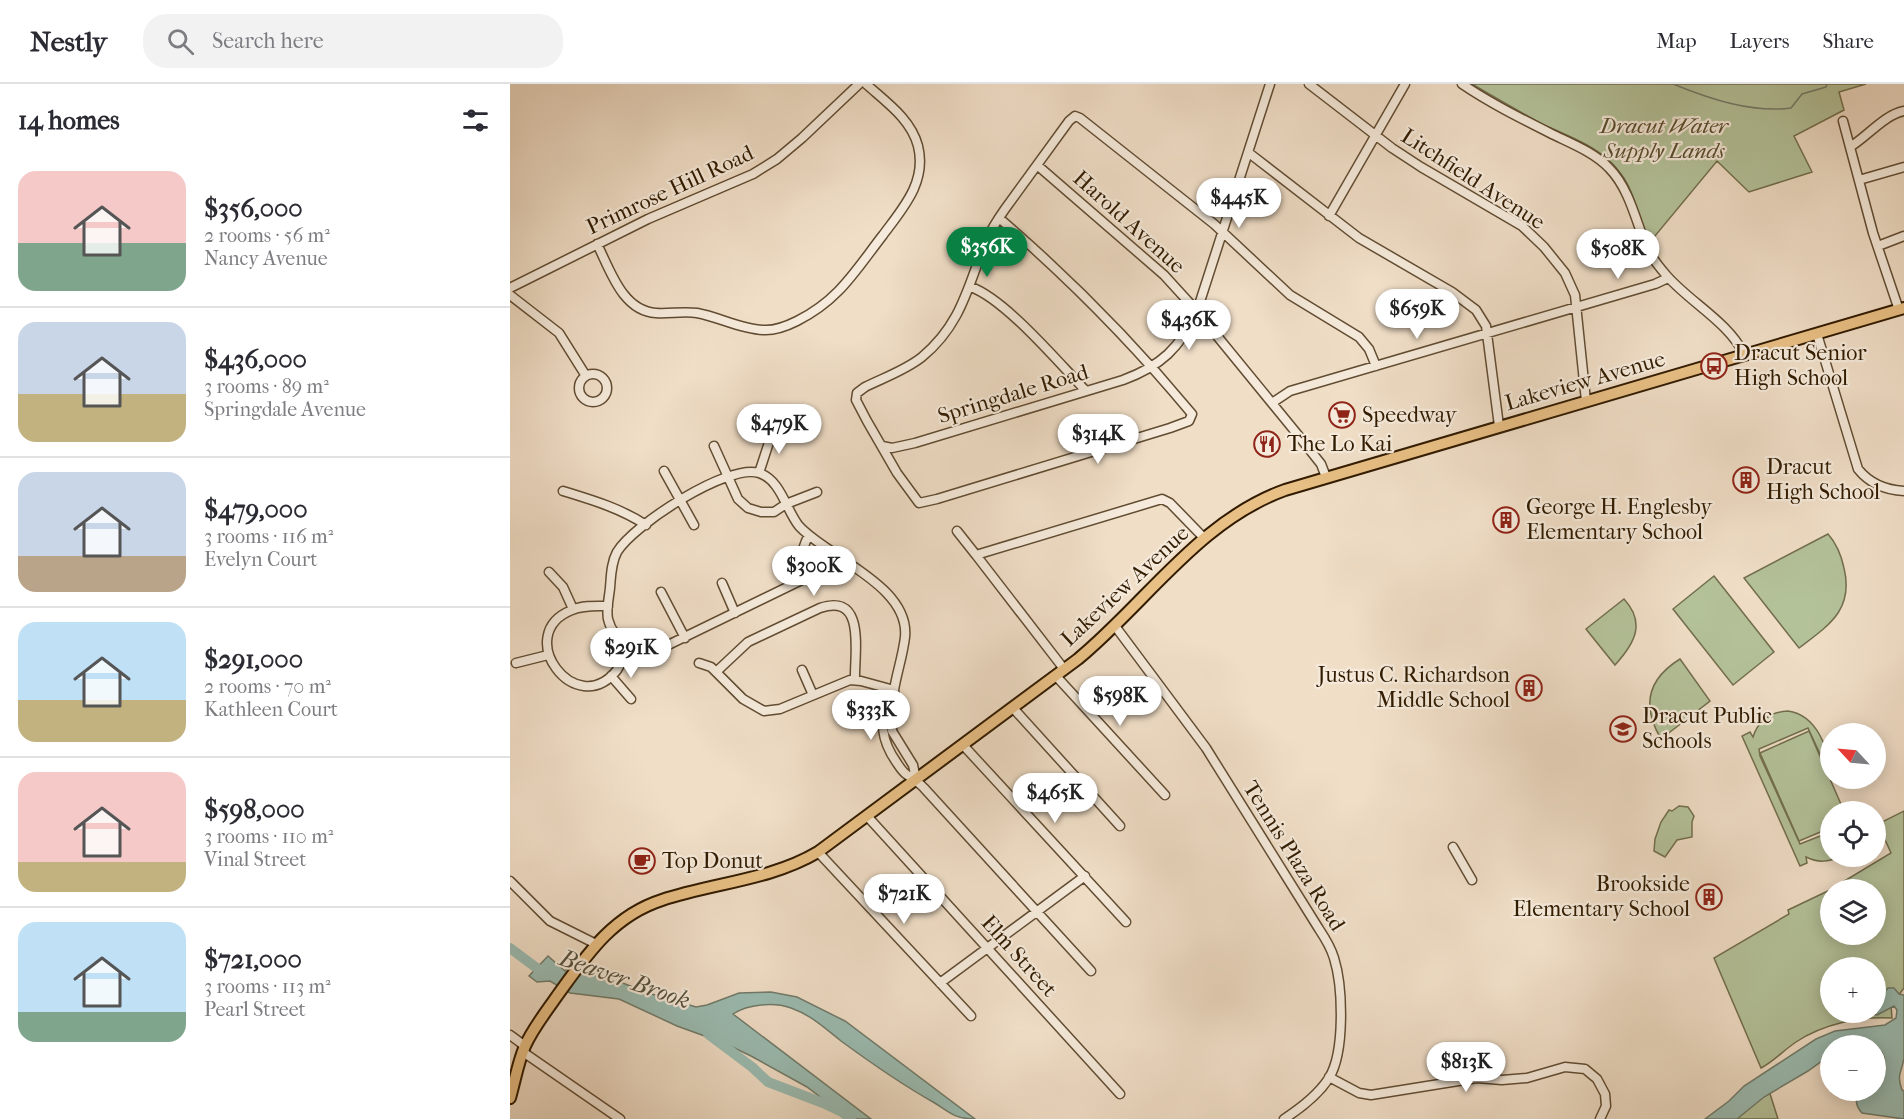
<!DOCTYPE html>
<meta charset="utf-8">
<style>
:root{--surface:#fff;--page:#f2f2f3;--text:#2b2b33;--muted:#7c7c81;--line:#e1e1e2;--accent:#0b8043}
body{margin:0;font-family:"IM FELL French Canon",serif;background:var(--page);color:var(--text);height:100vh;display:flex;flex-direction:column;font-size:22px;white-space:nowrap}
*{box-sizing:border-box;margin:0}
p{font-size:20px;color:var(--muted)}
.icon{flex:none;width:33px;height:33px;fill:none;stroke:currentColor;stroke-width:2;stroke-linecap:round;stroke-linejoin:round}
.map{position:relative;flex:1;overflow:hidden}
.drawer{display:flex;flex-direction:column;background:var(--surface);width:510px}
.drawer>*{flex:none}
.needle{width:39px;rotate:296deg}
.tools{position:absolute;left:1310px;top:639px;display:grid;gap:12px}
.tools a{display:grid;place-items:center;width:66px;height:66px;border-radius:50%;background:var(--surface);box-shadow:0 3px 15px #0003;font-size:30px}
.price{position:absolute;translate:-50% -51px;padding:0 14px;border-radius:21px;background:#fff;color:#222;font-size:20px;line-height:39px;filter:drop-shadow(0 2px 3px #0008)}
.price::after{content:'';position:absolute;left:50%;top:36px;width:18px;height:14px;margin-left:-9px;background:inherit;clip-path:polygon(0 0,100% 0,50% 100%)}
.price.selected{background:var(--accent);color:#fff}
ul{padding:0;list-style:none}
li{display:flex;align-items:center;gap:18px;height:150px;padding:0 18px}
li+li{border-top:2px solid var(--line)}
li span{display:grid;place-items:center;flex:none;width:168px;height:120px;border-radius:18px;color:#555}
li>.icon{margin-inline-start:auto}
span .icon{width:72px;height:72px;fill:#fffc;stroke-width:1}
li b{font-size:26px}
h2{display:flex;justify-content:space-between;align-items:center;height:72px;padding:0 18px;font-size:26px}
header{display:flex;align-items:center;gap:36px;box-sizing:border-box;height:84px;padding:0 30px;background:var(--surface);border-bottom:2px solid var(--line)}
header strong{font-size:28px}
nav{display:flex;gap:33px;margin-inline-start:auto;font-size:21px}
.search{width:420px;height:54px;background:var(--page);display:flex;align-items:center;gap:15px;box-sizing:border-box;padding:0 21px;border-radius:24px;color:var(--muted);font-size:22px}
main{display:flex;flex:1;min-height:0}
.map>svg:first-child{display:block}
.green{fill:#b4c29a;stroke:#726e4d;stroke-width:1.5;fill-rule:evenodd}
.water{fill:#9bbcb2;stroke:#717c6b;stroke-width:1.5}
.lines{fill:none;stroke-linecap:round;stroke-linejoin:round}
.stream{stroke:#717c6b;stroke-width:1.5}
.river{stroke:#9bbcb2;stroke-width:10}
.minor-casing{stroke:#614c32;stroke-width:11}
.major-casing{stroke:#311b00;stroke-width:14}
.minor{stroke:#f5eadb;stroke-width:8}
.major{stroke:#e8bf84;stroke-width:10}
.labels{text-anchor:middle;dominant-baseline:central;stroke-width:4.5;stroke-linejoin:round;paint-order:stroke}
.park-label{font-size:22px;font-style:italic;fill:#584d2e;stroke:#f5eadb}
.street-label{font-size:22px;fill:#311b00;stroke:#f5eadb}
.poi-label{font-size:22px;fill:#311b00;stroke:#f5eadb;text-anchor:start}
.water-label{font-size:24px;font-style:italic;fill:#56533e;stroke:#f5eadb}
</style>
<header>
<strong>Nestly</strong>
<div class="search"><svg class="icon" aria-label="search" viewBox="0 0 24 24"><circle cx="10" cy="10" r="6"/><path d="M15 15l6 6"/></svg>Search here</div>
<nav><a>Map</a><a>Layers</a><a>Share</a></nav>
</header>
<main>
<section class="drawer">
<h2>14 homes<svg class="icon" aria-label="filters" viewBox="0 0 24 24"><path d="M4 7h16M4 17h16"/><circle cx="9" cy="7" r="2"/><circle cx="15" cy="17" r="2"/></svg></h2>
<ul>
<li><span style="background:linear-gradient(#f6c9c9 60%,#7fa58c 0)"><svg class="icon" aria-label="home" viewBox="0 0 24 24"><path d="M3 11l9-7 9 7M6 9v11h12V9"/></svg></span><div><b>$356,000</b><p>2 rooms · 56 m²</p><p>Nancy Avenue</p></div></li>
<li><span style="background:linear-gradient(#c9d6e8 60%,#c2b280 0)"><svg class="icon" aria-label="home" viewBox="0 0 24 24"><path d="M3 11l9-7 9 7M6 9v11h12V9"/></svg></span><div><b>$436,000</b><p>3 rooms · 89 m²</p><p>Springdale Avenue</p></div></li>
<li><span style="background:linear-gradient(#c9d6e8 70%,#b9a48a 0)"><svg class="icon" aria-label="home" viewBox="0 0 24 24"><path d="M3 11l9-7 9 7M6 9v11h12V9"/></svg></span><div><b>$479,000</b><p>3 rooms · 116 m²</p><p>Evelyn Court</p></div></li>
<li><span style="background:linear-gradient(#bfe0f5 65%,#c2b280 0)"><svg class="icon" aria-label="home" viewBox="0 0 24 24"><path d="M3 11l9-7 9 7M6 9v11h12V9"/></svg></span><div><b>$291,000</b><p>2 rooms · 70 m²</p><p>Kathleen Court</p></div></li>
<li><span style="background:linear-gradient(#f6c9c9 75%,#c2b280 0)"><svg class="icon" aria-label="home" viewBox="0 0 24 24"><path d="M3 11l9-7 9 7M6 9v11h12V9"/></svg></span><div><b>$598,000</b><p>3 rooms · 110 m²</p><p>Vinal Street</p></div></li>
<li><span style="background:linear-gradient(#bfe0f5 75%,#7fa58c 0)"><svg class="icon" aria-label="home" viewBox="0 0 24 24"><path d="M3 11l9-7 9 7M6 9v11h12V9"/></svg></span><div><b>$721,000</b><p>3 rooms · 113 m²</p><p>Pearl Street</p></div></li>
</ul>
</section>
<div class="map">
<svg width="1394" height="1035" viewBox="0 0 1394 1035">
<rect width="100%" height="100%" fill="#f0dec7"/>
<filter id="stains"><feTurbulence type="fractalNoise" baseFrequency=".00333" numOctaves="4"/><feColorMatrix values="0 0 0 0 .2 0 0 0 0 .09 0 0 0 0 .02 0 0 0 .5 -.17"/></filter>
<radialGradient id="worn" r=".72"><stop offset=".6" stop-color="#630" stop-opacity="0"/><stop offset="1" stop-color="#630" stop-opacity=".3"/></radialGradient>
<path class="green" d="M962,0H1356L1329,8L1334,26L1284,52L1302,88L1239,108L1207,77L1140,158C1128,136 1126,110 1111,90C1093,64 1062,54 1034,41C1010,28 986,14 962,0Z
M1318,450C1327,460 1331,470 1334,484C1344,526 1319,541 1289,564L1234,494Z
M1204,492L1264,568L1223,601L1163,525Z
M1114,515C1136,539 1125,559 1105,581L1076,545Z
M1170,575L1200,617L1151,655C1132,623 1136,596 1170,575Z
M1278,627C1307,631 1320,666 1320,692L1298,644L1249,665L1250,672L1290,760L1320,748V772L1330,773C1318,778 1308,779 1296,773L1297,779L1290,782L1232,652L1240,648L1243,653C1248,637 1260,628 1278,627Z
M1299,647L1334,727L1320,728V744L1289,757L1250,669Z
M1169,722L1178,723L1184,732L1182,738V753L1167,756L1155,773L1144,767L1145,755L1151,738L1159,726L1162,727Z
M1394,727V904L1381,921L1382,934C1350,932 1313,940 1286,958C1274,966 1264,977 1251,984L1204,874L1279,830L1278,826L1320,806V850H1365V806L1321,805L1381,769L1368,740ZM1320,884H1365V928H1320Z
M1256,997L1268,1035H1211Z"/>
<path class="water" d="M38,872L55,887L58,883L74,890L98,893L135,908L186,923L197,921L229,909L261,908L287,913L335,937L465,1035C444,1035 440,1028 423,1018C391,1000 361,979 331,957C315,944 301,931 281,924C264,918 238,920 223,930L361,1035H339L297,1003L241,972L214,959L167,942L109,915L60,909L40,897L27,898L19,892Z
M1378,904H1384L1389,910L1394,911C1394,931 1394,954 1394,974C1392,988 1386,990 1392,1006L1394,1007V1035L1352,1029C1345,1021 1345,1016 1350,1007L1365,1006V997L1375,989C1379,950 1346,962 1320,962V971L1298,987L1254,1013L1227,1035H1195L1219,1017L1234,1002L1306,955L1325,947L1375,941L1386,934L1387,926L1384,922L1367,931L1362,930L1365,928V918Z"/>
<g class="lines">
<path class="stream" d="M1163,0C1200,15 1241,29 1281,24L1292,10L1316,3L1317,0"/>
<path class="river" d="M0,864L36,891
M198,950L242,983L258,998L313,1019L332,1028L341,1035"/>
<g class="minor-casing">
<path id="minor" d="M799,0L882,64L911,83L1012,142L1034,163L1055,189L1065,211L1076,317
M952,0C980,19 1010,34 1040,49C1060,59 1084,68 1099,84C1119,104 1126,137 1136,162C1141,173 1150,184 1157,192C1181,219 1218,238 1234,270
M1333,37L1363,149L1389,226
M1340,63C1358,52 1374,31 1394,27
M739,69L849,154L942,208L966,226L976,242L989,342
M527,81L654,191L685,225L788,351L811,380L816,393
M1349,96L1394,83
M819,132L895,0
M489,134C559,194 623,259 682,330L679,337L660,344L427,415L409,419L387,389L357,337L346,316L347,309L355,303C373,294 396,286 412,273C452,240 458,201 476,157C481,146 488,135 495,125L559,37L565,32L570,34L704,140L780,211L849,253L859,265L866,282
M87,160C100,185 112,227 146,229C159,230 173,227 187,229C209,233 230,245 253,246C265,247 277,242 287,237C329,216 345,187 373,151C393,124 417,98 408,62C401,35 376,18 356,0
M1368,162L1394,152
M461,203C496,216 548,278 576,307
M0,204L138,135L243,90L267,75L292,54L349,0
M0,211L49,249L76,292
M1307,250L1348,385C1360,400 1375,406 1394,407
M69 304a14 14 0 1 1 28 0a14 14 0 1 1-28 0Z
M762,319L780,307L1145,200L1158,194
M204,362L228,415L238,424L251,428H264L276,420L307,408
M372,362L382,364L405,359L613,296C651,282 670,264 687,227L760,0
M154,387L184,441
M249,389L263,346
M53,407C82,416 110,424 136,441
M447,447L466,471
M333,476L152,564C130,569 104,560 98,535C96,526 99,514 100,504C101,492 101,479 107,468C123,441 218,379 249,389C271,396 276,426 289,442C298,452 311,460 321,467C349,487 399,513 395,553C393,571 387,588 384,606L385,614L382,647L403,681L406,695
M39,488L53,503L63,525
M295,495C289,479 291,465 299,451
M212,499L225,529
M151,508L175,554
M98,522C87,522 73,521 62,526C1,550 66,638 107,586C112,578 115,569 118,561
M605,542L696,664L809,845C815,854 821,864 824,874C833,903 835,968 819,994C808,1011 791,1024 774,1035
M6,579L38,571
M189,579L201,583L233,615L254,627L270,625L340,596L351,597L384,606
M554,585L466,471L652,415L660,419L694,454
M292,586L303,611
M206,588L238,558L310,524C357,508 344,570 345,596
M101,592L121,615
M546,592L655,711
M384,606L377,612C371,640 370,655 387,679C389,682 392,687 396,690C402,695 408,697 414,704L581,887
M503,624L610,742
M453,661L616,838
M357,732L610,1010
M943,763L962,796
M308,768L461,932
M0,797L40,837L86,860
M430,899L575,792
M0,951L15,962
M13,968L110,1035
M819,993L849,1009L861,1011L967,994L992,996L1017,994L1055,983L1075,985L1087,995L1095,1010L1096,1022L1090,1035"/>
</g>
<g class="major-casing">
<path id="major" d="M0,1014C5,997 8,978 15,962C23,944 36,928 47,912C76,872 102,832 152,816C203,799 261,796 308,768L568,575C637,518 689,437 775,406L1394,224"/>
</g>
<use href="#minor" class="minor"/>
<use href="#major" class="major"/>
</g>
<defs>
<g id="bus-ring" transform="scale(1.35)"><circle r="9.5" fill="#f5eadb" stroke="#8f2418" stroke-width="1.5"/><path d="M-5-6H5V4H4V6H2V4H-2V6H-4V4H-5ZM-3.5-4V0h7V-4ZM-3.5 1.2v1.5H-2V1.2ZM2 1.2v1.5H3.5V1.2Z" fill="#8f2418"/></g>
<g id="supermarket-ring" transform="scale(1.35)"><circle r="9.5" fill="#f5eadb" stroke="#8f2418" stroke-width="1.5"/><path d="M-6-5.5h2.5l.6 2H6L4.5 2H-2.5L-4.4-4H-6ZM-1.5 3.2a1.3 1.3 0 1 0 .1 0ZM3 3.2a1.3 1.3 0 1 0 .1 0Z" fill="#8f2418"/></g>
<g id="restaurant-ring" transform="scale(1.35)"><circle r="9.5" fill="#f5eadb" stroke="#8f2418" stroke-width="1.5"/><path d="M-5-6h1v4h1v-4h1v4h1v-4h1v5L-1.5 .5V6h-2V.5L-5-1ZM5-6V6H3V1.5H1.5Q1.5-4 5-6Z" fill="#8f2418"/></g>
<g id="building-ring" transform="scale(1.35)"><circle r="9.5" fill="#f5eadb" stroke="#8f2418" stroke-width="1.5"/><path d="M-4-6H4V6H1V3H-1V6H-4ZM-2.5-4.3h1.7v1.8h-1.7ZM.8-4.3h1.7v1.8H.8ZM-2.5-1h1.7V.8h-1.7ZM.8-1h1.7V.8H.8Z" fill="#8f2418"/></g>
<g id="school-ring" transform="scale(1.35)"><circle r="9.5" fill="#f5eadb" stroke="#8f2418" stroke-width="1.5"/><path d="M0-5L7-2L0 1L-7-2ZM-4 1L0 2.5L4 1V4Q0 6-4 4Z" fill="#8f2418"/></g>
<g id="cafe-ring" transform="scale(1.35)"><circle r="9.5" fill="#f5eadb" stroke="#8f2418" stroke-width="1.5"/><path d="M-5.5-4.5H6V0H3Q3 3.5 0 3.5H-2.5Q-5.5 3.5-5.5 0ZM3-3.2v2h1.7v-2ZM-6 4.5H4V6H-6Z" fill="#8f2418"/></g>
</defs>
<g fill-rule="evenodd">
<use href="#bus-ring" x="1204" y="282"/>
<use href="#supermarket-ring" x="832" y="331"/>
<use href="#restaurant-ring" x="757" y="360"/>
<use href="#building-ring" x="1236" y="396"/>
<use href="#building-ring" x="996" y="436"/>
<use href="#building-ring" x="1019" y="604"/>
<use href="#school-ring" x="1113" y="645"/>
<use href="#cafe-ring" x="132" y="777"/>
<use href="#building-ring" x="1199" y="813"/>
</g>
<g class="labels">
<g class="park-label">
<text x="1154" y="42">Dracut Water<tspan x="1154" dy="25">Supply Lands</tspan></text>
</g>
<g class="street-label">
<text transform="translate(963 95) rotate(33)">Litchfield Avenue</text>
<text transform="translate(160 106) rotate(-25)">Primrose Hill Road</text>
<text transform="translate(619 138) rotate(42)">Harold Avenue</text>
<text transform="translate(1075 297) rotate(-16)">Lakeview Avenue</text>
<text transform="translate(503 310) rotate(-17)">Springdale Road</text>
<text transform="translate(615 502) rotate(-43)">Lakeview Avenue</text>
<text transform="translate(784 772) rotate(58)">Tennis Plaza Road</text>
<text transform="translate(509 872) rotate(48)">Elm Street</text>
</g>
<g class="poi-label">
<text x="1224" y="269">Dracut Senior<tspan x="1224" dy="25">High School</tspan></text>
<text x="852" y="331">Speedway</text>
<text x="777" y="360">The Lo Kai</text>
<text x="1256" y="383">Dracut<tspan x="1256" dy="25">High School</tspan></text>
<text x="1016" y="423">George H. Englesby<tspan x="1016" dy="25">Elementary School</tspan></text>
<text x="1000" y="591" text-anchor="end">Justus C. Richardson<tspan x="1000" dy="25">Middle School</tspan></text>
<text x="1132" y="632">Dracut Public<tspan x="1132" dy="25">Schools</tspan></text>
<text x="152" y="777">Top Donut</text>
<text x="1180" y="800" text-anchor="end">Brookside<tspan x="1180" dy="25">Elementary School</tspan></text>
</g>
<g class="water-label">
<text transform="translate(115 895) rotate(19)">Beaver Brook</text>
</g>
</g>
<rect width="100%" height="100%" filter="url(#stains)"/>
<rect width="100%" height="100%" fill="url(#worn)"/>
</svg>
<div class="tools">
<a><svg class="needle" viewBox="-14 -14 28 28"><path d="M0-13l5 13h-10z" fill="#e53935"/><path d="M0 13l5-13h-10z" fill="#7c7c81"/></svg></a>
<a><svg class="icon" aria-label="locate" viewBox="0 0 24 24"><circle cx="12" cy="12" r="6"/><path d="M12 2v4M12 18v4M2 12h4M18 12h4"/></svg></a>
<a><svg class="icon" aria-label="layers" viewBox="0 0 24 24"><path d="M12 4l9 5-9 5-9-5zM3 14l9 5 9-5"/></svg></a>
<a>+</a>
<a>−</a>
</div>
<b class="price" style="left:729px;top:145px">$445K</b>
<b class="price selected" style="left:477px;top:194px">$356K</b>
<b class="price" style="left:1108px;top:196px">$508K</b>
<b class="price" style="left:907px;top:256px">$659K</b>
<b class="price" style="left:679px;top:267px">$436K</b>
<b class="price" style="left:269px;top:371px">$479K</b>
<b class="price" style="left:588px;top:381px">$314K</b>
<b class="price" style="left:304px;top:513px">$300K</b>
<b class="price" style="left:121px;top:595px">$291K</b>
<b class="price" style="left:610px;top:643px">$598K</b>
<b class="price" style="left:361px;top:657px">$333K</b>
<b class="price" style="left:545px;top:740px">$465K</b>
<b class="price" style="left:394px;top:841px">$721K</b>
<b class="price" style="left:956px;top:1009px">$813K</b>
</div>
</main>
